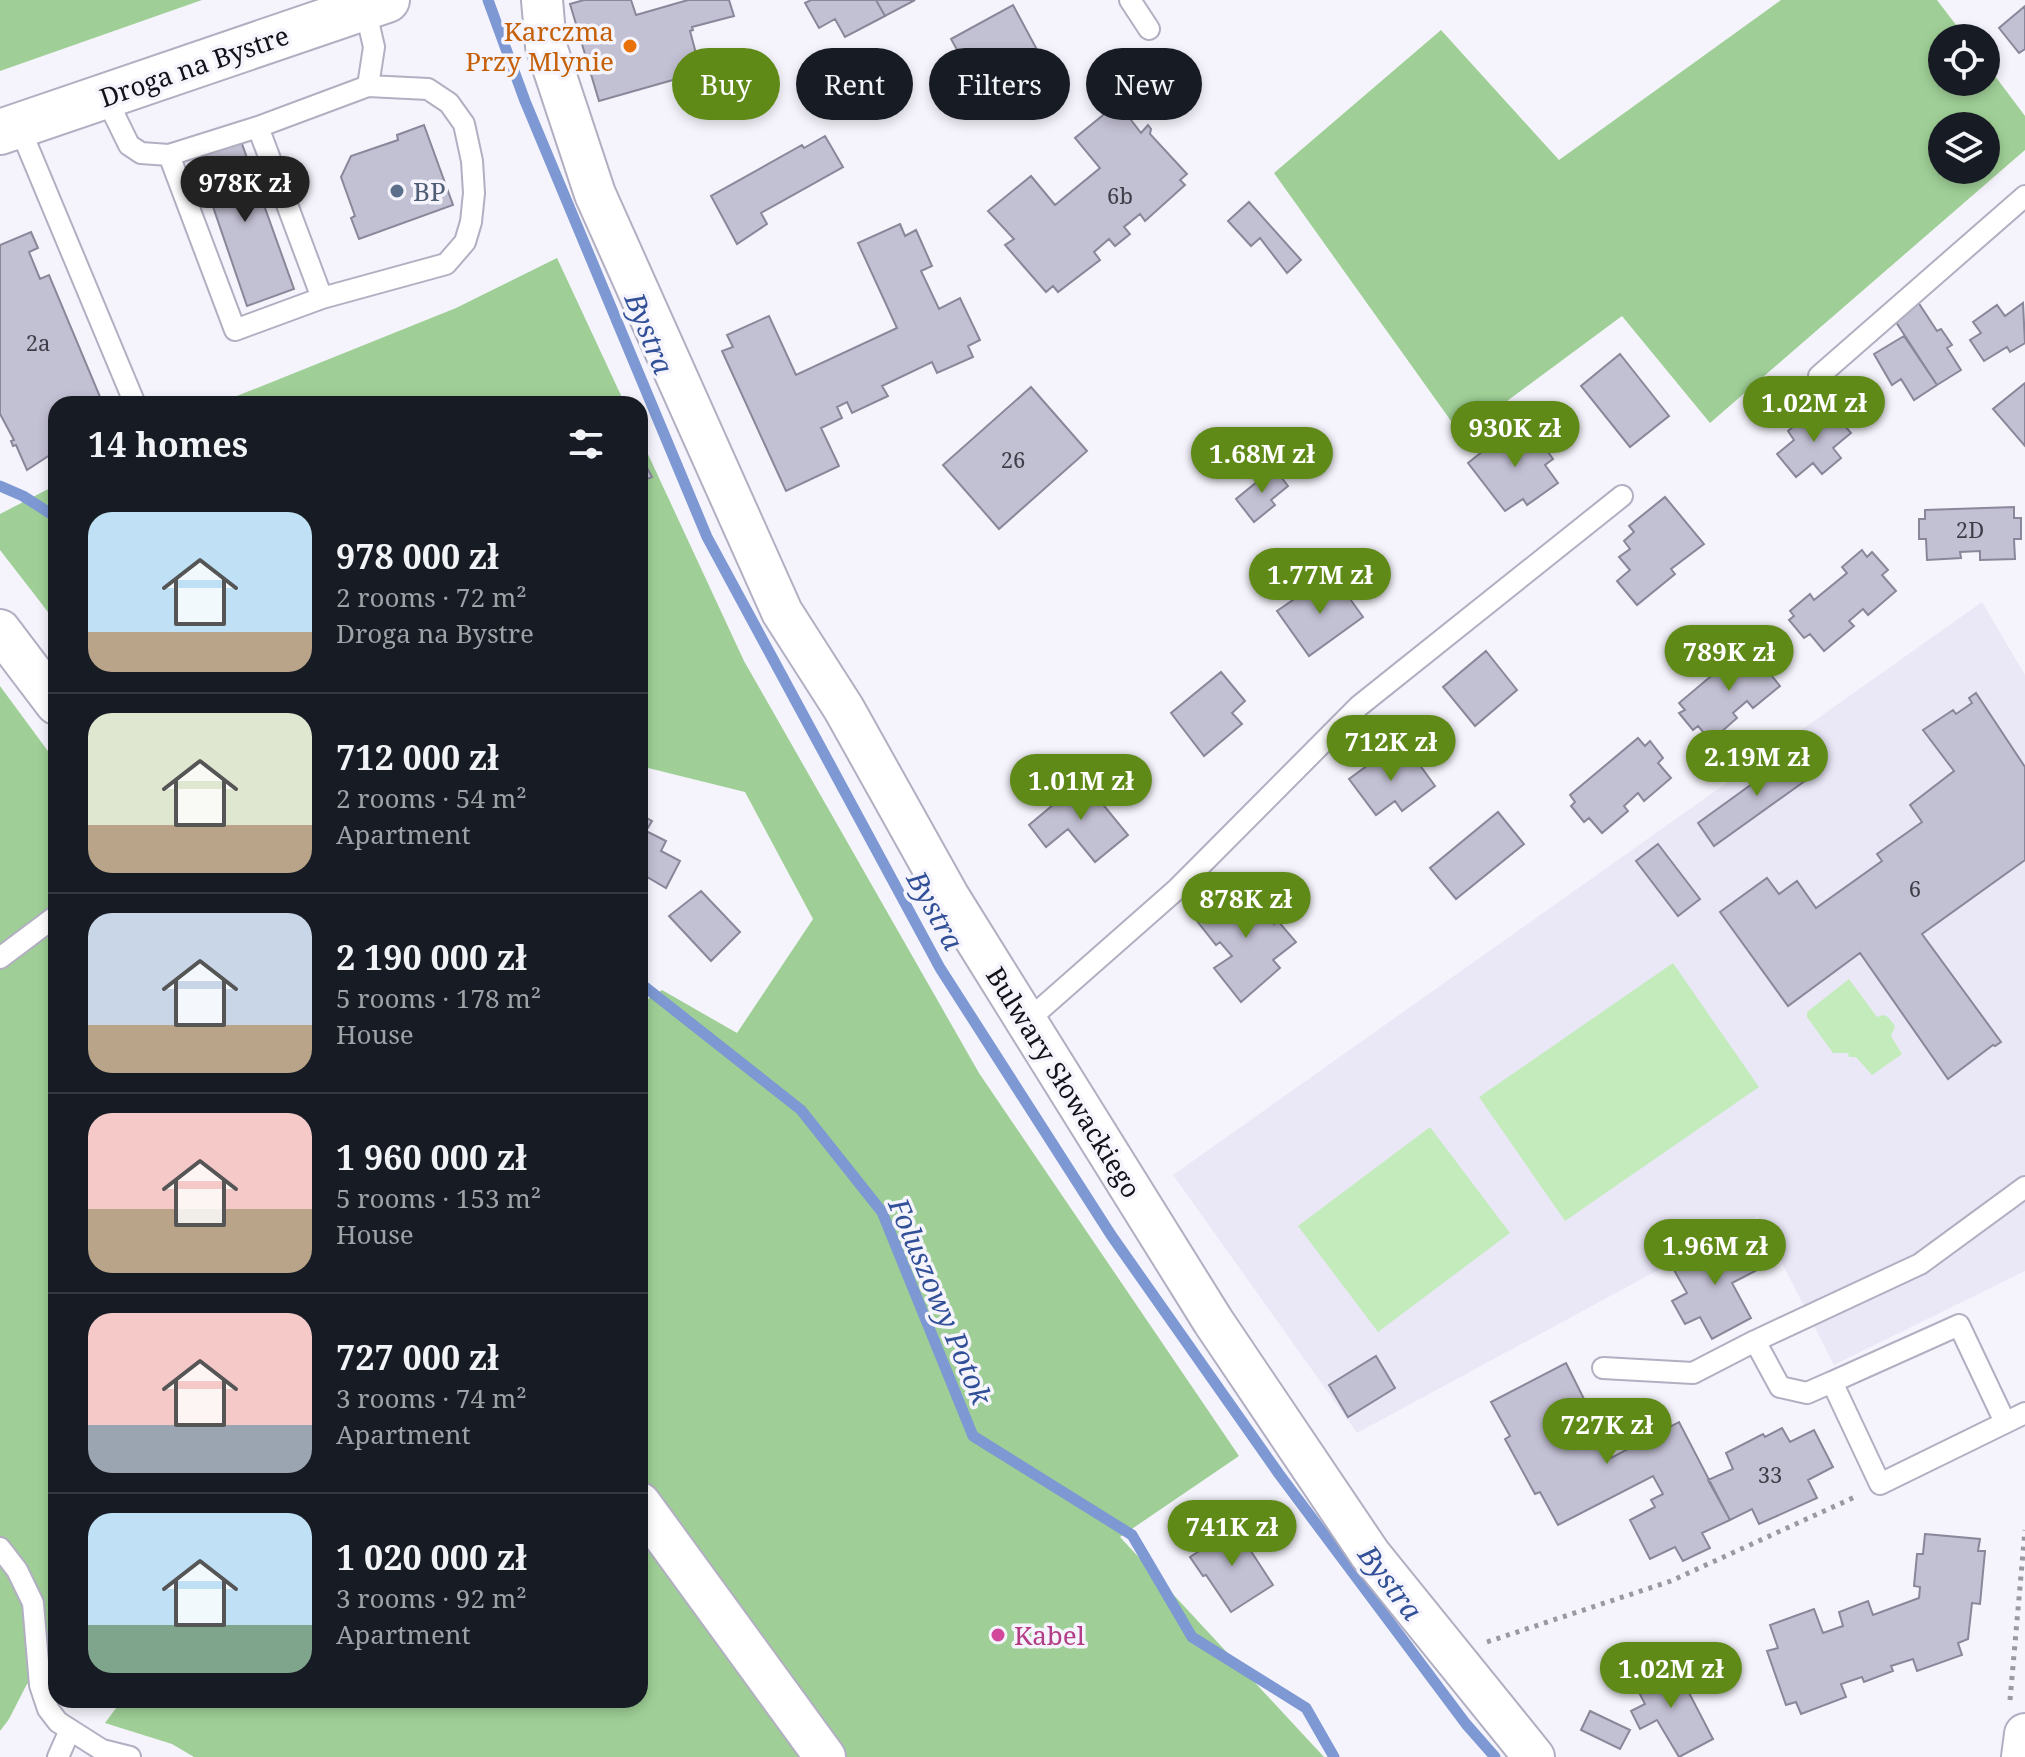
<!DOCTYPE html>
<meta charset="utf-8">
<style>
:root{--surface:#171b24;--page:#242831;--text:#f1f3f6;--muted:#9ea1a6;--line:#363941;--accent:#608a17}
body{margin:0;font-family:"Noto Serif",serif;background:var(--page);color:var(--text);height:100vh;display:flex;flex-direction:column;font-size:30px;white-space:nowrap}
*{box-sizing:border-box;margin:0}
p{font-size:26px;color:var(--muted)}
.icon{flex:none;width:44px;height:44px;fill:none;stroke:currentColor;stroke-width:2;stroke-linecap:round;stroke-linejoin:round}
.map{position:relative;flex:1;overflow:hidden}
.drawer{position:absolute;left:48px;top:396px;width:600px;height:1312px;display:flex;flex-direction:column;background:var(--surface);border-radius:24px;box-shadow:0 4px 12px #0003}
.drawer>*{flex:none}
.top-card{position:absolute;left:672px;top:48px;width:760px;height:72px;display:flex;gap:16px}
.fabs{position:absolute;left:1928px;top:24px;display:grid;gap:16px}
.fabs a{display:grid;place-items:center;width:72px;height:72px;border-radius:50%;background:var(--surface);box-shadow:0 4px 12px #0003;font-size:40px}
.price{position:absolute;translate:-50% -68px;padding:0 18px;border-radius:28px;background:var(--accent);color:#fff;font-size:26px;line-height:52px;filter:drop-shadow(0 2px 4px #0008)}
.price::after{content:'';position:absolute;left:50%;top:48px;width:24px;height:18px;margin-left:-12px;background:inherit;clip-path:polygon(0 0,100% 0,50% 100%)}
.price.selected{background:#222;color:#fff}
ul{padding:0;list-style:none}
li{display:flex;align-items:center;gap:24px;height:200px;padding:0 40px}
li+li{border-top:2px solid var(--line)}
li span{display:grid;place-items:center;flex:none;width:224px;height:160px;border-radius:24px;color:#555}
li>.icon{margin-inline-start:auto}
span .icon{width:96px;height:96px;fill:#fffc;stroke-width:1}
li b{font-size:34px}
h2{display:flex;justify-content:space-between;align-items:center;height:96px;padding:0 40px;font-size:34px}
.tag{padding:0 28px;border-radius:36px;background:var(--surface);box-shadow:0 4px 12px #0003;font-size:28px;line-height:72px}
.tag.selected{background:var(--accent);color:#fff}
.map>svg:first-child{display:block}
.built{fill:#eae8f7}
.green{fill:#c4ebbc}
.forest{fill:#9fcf96;fill-rule:evenodd}
.lines{fill:none;stroke-linecap:round;stroke-linejoin:round}
.stream{stroke:#7d98d3;stroke-width:11}
.building{fill:#c2c0d3;stroke:#898799;stroke-width:2}
.lane-casing{stroke:#b1afc1;stroke-width:24}
.street-casing{stroke:#b1afc1;stroke-width:44}
.secondary-casing{stroke:#b1afc1;stroke-width:48}
.path{stroke:#9a99a1;stroke-width:5;stroke-dasharray:4 6;stroke-linecap:butt}
.lane{stroke:#fff;stroke-width:20}
.street{stroke:#fff;stroke-width:40}
.secondary{stroke:#fff;stroke-width:44}
.food-dot{fill:#e8710a;stroke:#f5f4fc;stroke-width:3}
.service-dot{fill:#5c6f8a;stroke:#f5f4fc;stroke-width:3}
.hotel-dot{fill:#d1479c;stroke:#f5f4fc;stroke-width:3}
.labels{text-anchor:middle;dominant-baseline:central;stroke-width:7;stroke-linejoin:round;paint-order:stroke}
.number-label{font-size:22px;fill:#3f3e48}
.food-label{font-size:26px;fill:#c56008;stroke:#f5f4fc;text-anchor:end}
.street-label{font-size:26px;fill:#131219;stroke:#f5f4fc}
.service-label{font-size:26px;fill:#4e5e75;stroke:#f5f4fc;text-anchor:start}
.hotel-label{font-size:26px;fill:#b23c85;stroke:#f5f4fc;text-anchor:start}
.water-label{font-size:28px;font-style:italic;fill:#325098;stroke:#f5f4fc}
</style>
<div class="map">
<svg width="2025" height="1757" viewBox="0 0 2025 1757">
<rect width="100%" height="100%" fill="#f5f4fc"/>
<path class="built" d="M1982,602L2025,675V1271L1834,1365L1758,1216L1357,1433L1173,1175Z"/>
<path class="green" d="M1673,963L1759,1087L1565,1221L1479,1097Z
M1849,979L1877,1017L1883,1015L1888,1017L1895,1026L1891,1036L1902,1054L1872,1075L1856,1057H1849L1848,1053H1833L1807,1017V1012Z
M1430,1127L1510,1233L1378,1332L1298,1226Z"/>
<path class="forest" d="M0,0H202L0,71Z
M1781,0H1937L1966,38H1942V82H1986V64L2025,116V150L1710,423L1622,316L1461,435L1274,173L1441,30L1559,160ZM1942,126H1986V170H1942Z
M557,258L625,404H217L456,308Z
M640,437L744,661L979,1073L1239,1456L1120,1537L1324,1757H194L172,1744L105,1723L122,1700H640V1004L662,990L737,1033L813,919L745,792L640,766Z
M56,485V606L48,612L0,550V514Z
M0,686L56,762V1675L27,1684L9,1719L0,1731Z"/>
<g class="lines">
<path class="stream" d="M488,0L525,101L707,537L940,968L1111,1235L1279,1474L1466,1724L1495,1757
M0,486L23,496L56,517
M640,983L801,1110L882,1212L973,1436L1132,1535L1192,1637L1306,1708L1334,1757"/>
</g>
<path class="building" d="M584,0H631L636,15L688,0H729L734,16L692,27L693,30L690,31L701,72L599,101L570,4Z
M811,0H876L885,16L845,37L835,19L819,28L805,3Z
M876,0H915L885,16Z
M1013,5L1042,59L1017,72L1013,64L976,84L951,39Z
M2025,6V49L2019,53L1999,28Z
M1118,103L1141,133L1148,125L1151,129L1150,134L1187,174L1180,180L1185,185L1145,221L1140,214L1124,227L1130,234L1115,246L1109,239L1094,252L1100,260L1058,292L1053,286L1046,292L1005,245L1014,239L988,211L1031,176L1055,205L1100,168L1075,138Z
M424,125L453,205L359,239L351,218L355,216L341,177L351,156L398,140L397,135Z
M825,136L843,167L761,213L767,224L737,244L711,196L802,145L804,148Z
M241,141L294,289L247,306L196,157Z
M1249,202L1301,260L1287,273L1260,238L1251,246L1228,221Z
M900,224L905,236L916,230L932,266L921,271L939,309L960,298L980,340L968,346L973,357L937,373L932,362L882,386L888,396L852,413L847,402L837,407L842,418L821,428L839,466L786,491L722,351L733,347L727,335L769,316L796,375L897,328L858,243Z
M31,232L38,248L29,252L40,279L49,275L103,404H56V451L27,470L16,445L13,446L11,441L14,440L0,414V245Z
M1916,299L1937,331L1941,329L1952,345L1947,348L1961,370L1937,385L1892,316Z
M2023,303L2025,343L2010,352L2007,347L1984,361L1970,340L1981,333L1973,322L1997,305L2005,316Z
M1904,336L1937,385L1914,400L1901,379L1892,385L1874,354Z
M1620,354L1669,416L1630,447L1581,386Z
M2025,383V446L1993,409Z
M1031,387L1087,451L999,529L943,465Z
M1832,411L1851,433L1833,448L1841,458L1822,474L1813,463L1796,477L1777,454L1794,440L1788,431L1807,416L1810,420L1817,414L1821,420Z
M1516,425L1530,445L1539,439L1553,459L1545,465L1558,483L1527,505L1523,499L1505,511L1468,463Z
M640,455L652,477L640,482Z
M1274,468L1288,486L1271,500L1275,505L1254,522L1236,499Z
M1665,497L1704,544L1671,569L1675,574L1637,605L1617,581L1630,570L1619,557L1630,549L1624,541L1634,532L1629,526Z
M2014,507V518H2021V539H2014L2015,559L1980,560V551L1960,552L1961,558L1927,560L1926,539H1919V519H1925V510Z
M1862,550L1867,557L1872,552L1888,570L1882,575L1896,591L1868,615L1863,609L1849,621L1854,626L1824,651L1810,634L1804,638L1789,620L1794,616L1790,611L1810,594L1814,600L1847,573L1842,567Z
M1337,581L1363,617L1309,656L1277,611L1313,586L1319,594Z
M1747,646L1754,654L1759,650L1773,665L1767,670L1780,686L1753,708L1747,701L1733,713L1737,718L1711,741L1698,726L1693,730L1679,713L1685,710L1679,703Z
M1486,651L1517,690L1475,726L1443,687Z
M1221,672L1245,701L1232,713L1242,724L1204,756L1171,713Z
M1976,693L2025,767V860L1922,934L2001,1042L1995,1046L1993,1045L1948,1079L1860,953L1788,1006L1720,912L1767,878L1779,894L1797,881L1816,908L1882,861L1877,854L1922,822L1910,805L1954,771L1923,730L1953,710L1956,714L1972,703L1969,698Z
M1638,738L1645,746L1650,741L1663,758L1658,763L1671,778L1644,801L1638,793L1624,806L1628,811L1602,833L1589,818L1584,822L1571,806L1575,802L1570,795Z
M1799,750L1816,773L1714,846L1698,823Z
M1374,752L1381,755L1391,768L1411,753L1435,786L1402,811L1395,801L1376,815L1349,779L1368,765V758Z
M1083,780L1128,835L1095,862L1068,829L1046,847L1029,825Z
M1498,812L1524,844L1456,899L1430,868Z
M640,814L652,821L646,831L666,841L661,851L680,861L666,888L647,877L640,886Z
M1658,844L1700,899L1678,916L1636,861Z
M1243,880L1261,900L1257,903L1269,917L1271,915L1274,924L1278,921L1296,942L1273,960L1280,968L1241,1002L1214,968L1232,956L1220,942L1216,945L1197,921L1221,903L1220,901Z
M701,891L740,932L711,961L669,916Z
M1738,1235L1757,1270L1732,1283L1751,1318L1712,1339L1700,1317L1685,1324L1672,1301L1687,1293L1674,1270Z
M1376,1356L1395,1388L1348,1417L1329,1385Z
M1566,1363L1584,1399L1580,1401L1611,1458L1679,1422L1730,1520L1702,1533L1710,1548L1683,1561L1675,1547L1650,1559L1630,1520L1655,1507L1651,1500L1663,1494L1653,1476L1558,1525L1540,1492L1535,1494L1505,1439L1510,1436L1491,1402Z
M1782,1428L1790,1442L1814,1430L1833,1467L1808,1480L1817,1498L1759,1524L1752,1509L1730,1520L1708,1480L1733,1469L1726,1453L1763,1434L1765,1437Z
M1232,1522L1273,1585L1231,1612L1206,1575L1203,1576L1190,1557L1212,1543L1208,1537Z
M1925,1534L1980,1539L1978,1551H1985L1980,1604L1972,1603L1968,1639L1958,1643L1962,1655L1917,1671L1913,1659L1891,1666L1893,1671L1864,1682L1862,1677L1841,1684L1846,1697L1801,1714L1796,1702L1786,1705L1767,1651L1778,1648L1770,1625L1814,1609L1823,1633L1843,1626L1839,1612L1868,1601L1873,1615L1919,1598L1920,1587L1914,1586L1917,1554H1923Z
M1673,1662L1713,1739L1679,1757L1657,1720L1640,1729L1631,1711L1645,1704L1634,1683Z
M1590,1711L1630,1730L1620,1749L1581,1730Z"/>
<g class="lines">
<g class="lane-casing">
<path id="lane" d="M1130,0L1149,29
M365,8L374,47L368,86
M368,86L428,89L449,103L464,124L472,161L474,193L471,222L465,242L446,264L322,298L258,127Z
M105,96L129,145L141,153L169,155
M19,126L135,404
M258,127L169,155L235,330L322,298
M1819,376L2025,196
M0,958L56,916
M1026,1022L1177,889L1359,706L1622,496
M1603,1368L1693,1373L1755,1341
M1832,1382L1807,1393L1780,1387L1755,1341L1920,1264L2025,1187
M2005,1422L1959,1325L1832,1382L1880,1484L2025,1413
M0,1548L17,1570L33,1603L40,1685L48,1709L58,1722L102,1750L130,1757
M58,1757L70,1730"/>
</g>
<g class="street-casing">
<path id="street" d="M542,0L546,46L595,194L782,612L844,709L949,897L1213,1321L1370,1554L1534,1757
M0,630L56,704
M640,1503L825,1757
M2022,1757L2025,1734"/>
</g>
<g class="secondary-casing">
<path id="secondary" d="M0,132L387,0"/>
</g>
<path class="path" d="M1487,1642L1671,1581L1857,1496
M2010,1700L2025,1530"/>
<use href="#lane" class="lane"/>
<use href="#street" class="street"/>
<use href="#secondary" class="secondary"/>
</g>
<circle class="food-dot" cx="630" cy="46" r="8"/>
<circle class="service-dot" cx="397" cy="191" r="8"/>
<circle class="hotel-dot" cx="998" cy="1635" r="8"/>
<g class="labels">
<g class="number-label">
<text x="1120" y="195">6b</text>
<text x="38" y="342">2a</text>
<text x="1013" y="459">26</text>
<text x="1970" y="529">2D</text>
<text x="1915" y="888">6</text>
<text x="1770" y="1474">33</text>
</g>
<g class="food-label">
<text x="614" y="31">Karczma<tspan x="614" dy="30">Przy Mlynie</tspan></text>
</g>
<g class="street-label">
<text transform="translate(194 66) rotate(-19)">Droga na Bystre</text>
<text transform="translate(1064 1082) rotate(58)">Bulwary Słowackiego</text>
</g>
<g class="service-label">
<text x="413" y="191">BP</text>
</g>
<g class="hotel-label">
<text x="1014" y="1635">Kabel</text>
</g>
<g class="water-label">
<text transform="translate(650 333) rotate(68)">Bystra</text>
<text transform="translate(936 910) rotate(61)">Bystra</text>
<text transform="translate(941 1301) rotate(67)">Foluszowy Potok</text>
<text transform="translate(1391 1582) rotate(53)">Bystra</text>
</g>
</g>
</svg>
<div class="fabs">
<a><svg class="icon" aria-label="locate" viewBox="0 0 24 24"><circle cx="12" cy="12" r="6"/><path d="M12 2v4M12 18v4M2 12h4M18 12h4"/></svg></a>
<a><svg class="icon" aria-label="layers" viewBox="0 0 24 24"><path d="M12 4l9 5-9 5-9-5zM3 14l9 5 9-5"/></svg></a>
</div>
<b class="price selected" style="left:245px;top:224px">978K zł</b>
<b class="price" style="left:1814px;top:444px">1.02M zł</b>
<b class="price" style="left:1515px;top:469px">930K zł</b>
<b class="price" style="left:1262px;top:495px">1.68M zł</b>
<b class="price" style="left:1320px;top:616px">1.77M zł</b>
<b class="price" style="left:1729px;top:693px">789K zł</b>
<b class="price" style="left:1391px;top:783px">712K zł</b>
<b class="price" style="left:1757px;top:798px">2.19M zł</b>
<b class="price" style="left:1081px;top:822px">1.01M zł</b>
<b class="price" style="left:1246px;top:940px">878K zł</b>
<b class="price" style="left:1715px;top:1287px">1.96M zł</b>
<b class="price" style="left:1607px;top:1466px">727K zł</b>
<b class="price" style="left:1232px;top:1568px">741K zł</b>
<b class="price" style="left:1671px;top:1710px">1.02M zł</b>
<div class="top-card">
<a class="tag selected">Buy</a>
<a class="tag">Rent</a>
<a class="tag">Filters</a>
<a class="tag">New</a>
</div>
<section class="drawer">
<h2>14 homes<svg class="icon" aria-label="filters" viewBox="0 0 24 24"><path d="M4 7h16M4 17h16"/><circle cx="9" cy="7" r="2"/><circle cx="15" cy="17" r="2"/></svg></h2>
<ul>
<li><span style="background:linear-gradient(#bfe0f5 75%,#b9a48a 0)"><svg class="icon" aria-label="home" viewBox="0 0 24 24"><path d="M3 11l9-7 9 7M6 9v11h12V9"/></svg></span><div><b>978 000 zł</b><p>2 rooms · 72 m²</p><p>Droga na Bystre</p></div></li>
<li><span style="background:linear-gradient(#dfe7d0 70%,#b9a48a 0)"><svg class="icon" aria-label="home" viewBox="0 0 24 24"><path d="M3 11l9-7 9 7M6 9v11h12V9"/></svg></span><div><b>712 000 zł</b><p>2 rooms · 54 m²</p><p>Apartment</p></div></li>
<li><span style="background:linear-gradient(#c9d6e8 70%,#b9a48a 0)"><svg class="icon" aria-label="home" viewBox="0 0 24 24"><path d="M3 11l9-7 9 7M6 9v11h12V9"/></svg></span><div><b>2 190 000 zł</b><p>5 rooms · 178 m²</p><p>House</p></div></li>
<li><span style="background:linear-gradient(#f6c9c9 60%,#b9a48a 0)"><svg class="icon" aria-label="home" viewBox="0 0 24 24"><path d="M3 11l9-7 9 7M6 9v11h12V9"/></svg></span><div><b>1 960 000 zł</b><p>5 rooms · 153 m²</p><p>House</p></div></li>
<li><span style="background:linear-gradient(#f6c9c9 70%,#9aa5b1 0)"><svg class="icon" aria-label="home" viewBox="0 0 24 24"><path d="M3 11l9-7 9 7M6 9v11h12V9"/></svg></span><div><b>727 000 zł</b><p>3 rooms · 74 m²</p><p>Apartment</p></div></li>
<li><span style="background:linear-gradient(#bfe0f5 70%,#7fa58c 0)"><svg class="icon" aria-label="home" viewBox="0 0 24 24"><path d="M3 11l9-7 9 7M6 9v11h12V9"/></svg></span><div><b>1 020 000 zł</b><p>3 rooms · 92 m²</p><p>Apartment</p></div></li>
</ul>
</section>
</div>
